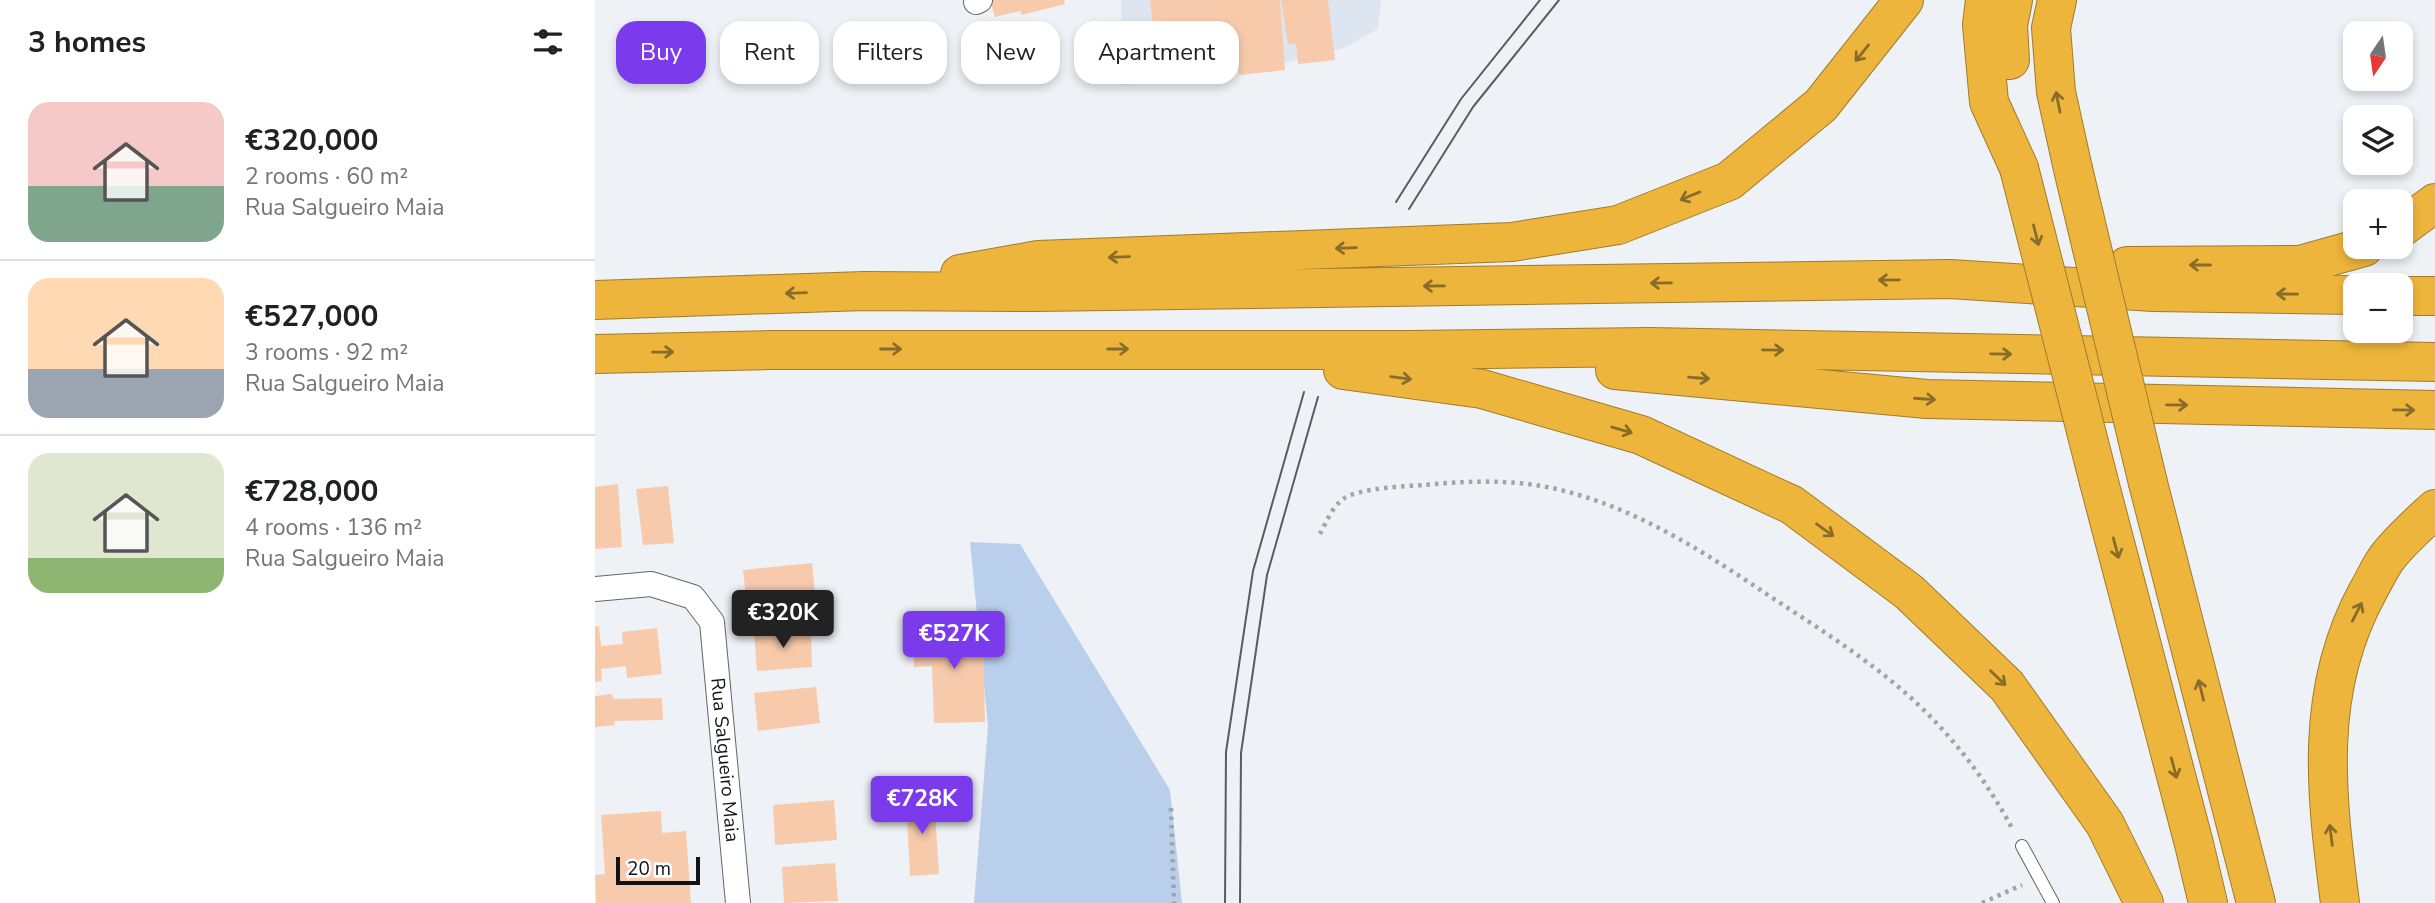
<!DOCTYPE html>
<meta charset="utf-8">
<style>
:root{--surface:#fff;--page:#f2f2f2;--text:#202124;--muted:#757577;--line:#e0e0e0;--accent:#7c3aed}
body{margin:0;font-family:"Nunito Sans",sans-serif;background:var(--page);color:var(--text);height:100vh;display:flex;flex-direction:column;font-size:26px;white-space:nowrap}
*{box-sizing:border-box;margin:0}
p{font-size:23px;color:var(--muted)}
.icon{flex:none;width:38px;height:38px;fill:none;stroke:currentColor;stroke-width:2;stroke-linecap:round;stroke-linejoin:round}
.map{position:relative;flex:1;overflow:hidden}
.details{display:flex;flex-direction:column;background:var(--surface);width:595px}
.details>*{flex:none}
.top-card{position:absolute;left:21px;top:21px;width:665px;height:63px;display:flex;gap:14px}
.needle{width:46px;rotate:193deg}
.controls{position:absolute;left:1748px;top:21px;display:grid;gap:14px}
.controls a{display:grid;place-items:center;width:70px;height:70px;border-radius:14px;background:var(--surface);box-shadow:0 4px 10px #0003;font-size:35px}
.scale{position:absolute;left:21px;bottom:18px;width:84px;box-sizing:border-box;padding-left:7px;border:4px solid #121315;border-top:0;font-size:19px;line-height:24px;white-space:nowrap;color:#121315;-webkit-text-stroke:5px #fff;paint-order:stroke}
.price{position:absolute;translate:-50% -60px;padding:0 16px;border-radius:7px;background:var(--accent);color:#fff;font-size:23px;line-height:46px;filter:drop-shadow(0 2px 4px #0008)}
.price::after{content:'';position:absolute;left:50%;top:42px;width:21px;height:16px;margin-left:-10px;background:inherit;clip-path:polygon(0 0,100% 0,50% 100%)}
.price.on{background:#222;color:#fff}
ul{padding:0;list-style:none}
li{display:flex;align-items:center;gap:21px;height:175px;padding:0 28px}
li+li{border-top:2px solid var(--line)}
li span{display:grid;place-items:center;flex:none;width:196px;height:140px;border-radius:21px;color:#555}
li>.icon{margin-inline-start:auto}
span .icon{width:84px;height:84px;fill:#fffc;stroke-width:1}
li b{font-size:30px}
h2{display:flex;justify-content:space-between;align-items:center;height:84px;padding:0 28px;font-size:30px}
.chip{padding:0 24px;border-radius:21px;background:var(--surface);box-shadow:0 4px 10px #0003;font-size:24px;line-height:63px}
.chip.on{background:var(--accent);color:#fff}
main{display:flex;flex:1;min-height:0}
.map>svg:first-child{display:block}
.built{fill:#dde5f0}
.green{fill:#b9cfeb}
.building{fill:#f8caac}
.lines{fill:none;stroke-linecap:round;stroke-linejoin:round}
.lane-casing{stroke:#63666a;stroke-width:14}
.street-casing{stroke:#63666a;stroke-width:26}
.highway-casing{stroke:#a07c2e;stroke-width:40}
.path{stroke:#a2a5a8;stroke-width:4.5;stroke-dasharray:3.5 5;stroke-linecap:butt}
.lane{stroke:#fff;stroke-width:12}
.street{stroke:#fff;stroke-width:24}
.highway{stroke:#edb53b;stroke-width:38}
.tram{stroke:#5a5c5f;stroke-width:2}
.highway-bridge-casing{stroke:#a07c2e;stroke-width:40;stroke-linecap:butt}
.highway-bridge{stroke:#edb53b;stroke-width:38}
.oneway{stroke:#8a6c2a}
.labels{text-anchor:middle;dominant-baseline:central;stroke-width:6;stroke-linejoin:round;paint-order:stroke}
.street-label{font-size:19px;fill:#121315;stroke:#fff}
</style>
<main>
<section class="details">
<h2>3 homes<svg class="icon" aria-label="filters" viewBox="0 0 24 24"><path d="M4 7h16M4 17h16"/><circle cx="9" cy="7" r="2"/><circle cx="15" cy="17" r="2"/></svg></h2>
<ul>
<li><span style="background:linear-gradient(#f6c9c9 60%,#7fa58c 0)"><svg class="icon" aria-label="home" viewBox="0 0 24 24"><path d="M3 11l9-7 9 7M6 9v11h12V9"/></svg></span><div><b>€320,000</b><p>2 rooms · 60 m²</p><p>Rua Salgueiro Maia</p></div></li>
<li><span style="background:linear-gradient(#ffd9b3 65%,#9aa5b1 0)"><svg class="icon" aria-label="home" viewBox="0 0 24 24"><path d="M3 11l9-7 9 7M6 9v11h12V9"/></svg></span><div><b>€527,000</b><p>3 rooms · 92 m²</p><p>Rua Salgueiro Maia</p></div></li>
<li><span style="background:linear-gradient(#dfe7d0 75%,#8fb573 0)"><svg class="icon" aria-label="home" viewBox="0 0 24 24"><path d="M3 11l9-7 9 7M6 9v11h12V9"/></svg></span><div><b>€728,000</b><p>4 rooms · 136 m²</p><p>Rua Salgueiro Maia</p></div></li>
</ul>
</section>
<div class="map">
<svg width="1840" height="903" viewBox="0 0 1840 903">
<rect width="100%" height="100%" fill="#eef1f5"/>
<path class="built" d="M526,0H786L783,29L749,48L681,65L529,85Z"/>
<path class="green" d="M375,542L425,544L575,790L587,903H379L393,726Z"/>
<path class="building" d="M395,0H469L470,4L427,15L425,11L400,17Z
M555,0H685L690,70L644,75L641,52L562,58Z
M686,0H733L740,60L703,64L701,44H693Z
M23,484L27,547L0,549V487Z
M73,486L79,543L48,545L41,489Z
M217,563L221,606L153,613L148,570Z
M338,625V627L388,626L390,722L339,723L337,666L319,667L318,626Z
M4,626L6,646L28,644L27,632L62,628L67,674L32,678L31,666L6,669L7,681L0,682V627Z
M216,629L217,667L162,671L159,632Z
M221,687L225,723L163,731L159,693Z
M17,694L18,699L67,698L68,720L19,721L20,725L0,727V696Z
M339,797L344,874L315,876L311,798Z
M239,800L242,840L180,845L178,805Z
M66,811L67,833L91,831L96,903H1L0,875L10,874L6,815Z
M240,863L243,901L189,903L187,867Z"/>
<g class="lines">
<g class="lane-casing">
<path id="lane" d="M1427,846L1458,903"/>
</g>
<g class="street-casing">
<g id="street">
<path d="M381,2L385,0"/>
<path id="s1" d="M0,589L56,584L98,597L117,622L143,903"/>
</g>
</g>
<g class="highway-casing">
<path id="highway" d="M1390,0L1387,25L1394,102L1424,168
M1462,0L1456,28L1461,92L1478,169
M1415,60L1413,25L1418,0
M1806,228L1840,203
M1532,266L1705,265L1769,247
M365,274L443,260L917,242L1023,225L1134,181L1226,105L1309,0
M1806,296H1840
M0,300L269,291L442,292L1355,279L1558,292L1760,295
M0,354L175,350H816L1055,347L1840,362
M748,370L887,389L1046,435L1197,505L1314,592L1412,686L1510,824L1549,903
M1020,370L1332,399L1840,410
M1504,482L1599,844L1613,903
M1553,483L1661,903
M1745,903C1731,794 1718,691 1773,591C1780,579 1786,564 1795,554C1808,538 1825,523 1840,509"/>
</g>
<path class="path" d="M725,534C731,523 737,507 748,499C763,488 811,486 830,485C880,480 929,479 977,493C1049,513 1112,554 1173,595C1214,622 1257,649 1295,680C1345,720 1388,773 1418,830
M576,808L579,903
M1387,903L1427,885"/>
<use href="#lane" class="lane"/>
<use href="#street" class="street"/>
<use href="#highway" class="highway"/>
<path class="tram" d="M801,202L866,99L945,0
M814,209L878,107L964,0
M630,903L631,752L658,571L709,392
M645,903L646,753L672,575L723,397"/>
<g class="highway-bridge-casing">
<path id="highway-bridge" d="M1424,168L1504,482
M1478,169L1553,483"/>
</g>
<use href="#highway-bridge" class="highway-bridge"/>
</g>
<defs><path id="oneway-shaft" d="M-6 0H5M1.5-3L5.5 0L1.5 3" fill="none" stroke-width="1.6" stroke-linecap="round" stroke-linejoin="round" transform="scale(1.75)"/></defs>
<g class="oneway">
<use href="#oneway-shaft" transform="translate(1267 53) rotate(129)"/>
<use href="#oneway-shaft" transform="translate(1463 102) rotate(-101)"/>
<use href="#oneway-shaft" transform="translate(1095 196) rotate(158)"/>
<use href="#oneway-shaft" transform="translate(1441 235) rotate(76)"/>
<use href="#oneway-shaft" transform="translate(751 248) rotate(178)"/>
<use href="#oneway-shaft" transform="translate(524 257) rotate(178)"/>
<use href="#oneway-shaft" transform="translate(1605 265) rotate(180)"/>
<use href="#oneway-shaft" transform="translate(1294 280) rotate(179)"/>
<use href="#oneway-shaft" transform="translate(1066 283) rotate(179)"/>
<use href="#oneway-shaft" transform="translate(839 286) rotate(179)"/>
<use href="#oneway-shaft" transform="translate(201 293) rotate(178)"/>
<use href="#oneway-shaft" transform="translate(1692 294) rotate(-179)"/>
<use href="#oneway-shaft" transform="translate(296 349)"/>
<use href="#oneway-shaft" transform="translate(523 349)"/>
<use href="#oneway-shaft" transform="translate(1178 350) rotate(1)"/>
<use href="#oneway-shaft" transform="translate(68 352) rotate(-1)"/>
<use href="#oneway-shaft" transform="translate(1406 354) rotate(1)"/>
<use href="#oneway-shaft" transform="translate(806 378) rotate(8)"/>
<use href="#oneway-shaft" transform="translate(1104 378) rotate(5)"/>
<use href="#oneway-shaft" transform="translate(1330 399) rotate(4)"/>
<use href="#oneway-shaft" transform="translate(1582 405) rotate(1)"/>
<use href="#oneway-shaft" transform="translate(1809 410) rotate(1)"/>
<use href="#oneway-shaft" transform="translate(1027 430) rotate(16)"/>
<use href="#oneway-shaft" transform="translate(1230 530) rotate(36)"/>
<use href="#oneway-shaft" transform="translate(1521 548) rotate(75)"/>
<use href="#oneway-shaft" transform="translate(1762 612) rotate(-63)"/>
<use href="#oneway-shaft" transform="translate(1403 678) rotate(44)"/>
<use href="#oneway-shaft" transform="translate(1606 690) rotate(-104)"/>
<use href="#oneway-shaft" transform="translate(1579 768) rotate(75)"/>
<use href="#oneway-shaft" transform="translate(1736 835) rotate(-97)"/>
</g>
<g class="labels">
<g class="street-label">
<text stroke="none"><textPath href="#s1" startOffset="270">Rua Salgueiro Maia</textPath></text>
</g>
</g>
</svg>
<div class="controls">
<a><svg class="needle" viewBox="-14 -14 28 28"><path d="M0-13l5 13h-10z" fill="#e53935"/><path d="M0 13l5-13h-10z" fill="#757577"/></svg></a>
<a><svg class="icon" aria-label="layers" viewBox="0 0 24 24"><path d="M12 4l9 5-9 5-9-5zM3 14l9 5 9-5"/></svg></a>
<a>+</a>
<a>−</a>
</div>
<div class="scale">20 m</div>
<b class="price on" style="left:188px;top:650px">€320K</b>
<b class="price" style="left:359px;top:671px">€527K</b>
<b class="price" style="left:327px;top:836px">€728K</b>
<div class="top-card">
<a class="chip on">Buy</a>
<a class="chip">Rent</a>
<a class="chip">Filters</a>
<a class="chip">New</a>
<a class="chip">Apartment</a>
</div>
</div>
</main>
